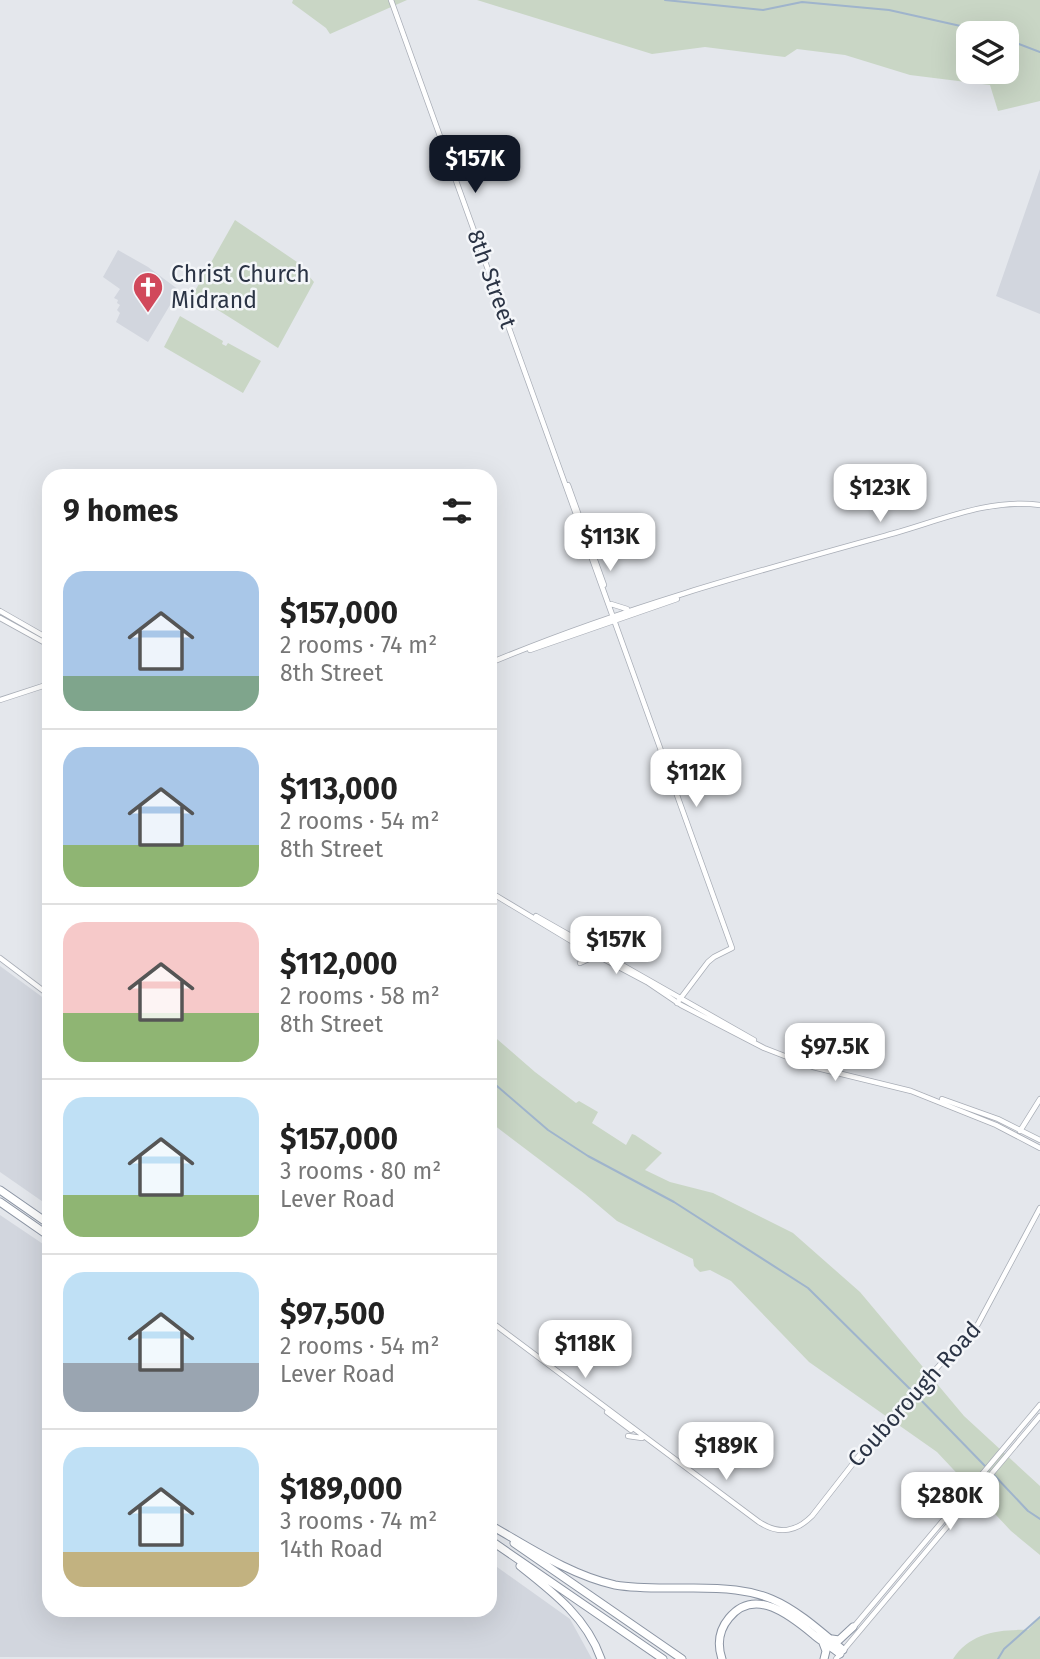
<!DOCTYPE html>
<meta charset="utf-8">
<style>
:root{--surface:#fff;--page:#f2f2f2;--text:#222;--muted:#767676;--line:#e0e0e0;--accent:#111827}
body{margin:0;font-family:"Fira Sans",sans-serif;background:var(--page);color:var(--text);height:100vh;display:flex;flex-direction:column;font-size:26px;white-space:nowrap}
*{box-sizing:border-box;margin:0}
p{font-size:23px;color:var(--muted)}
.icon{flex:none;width:38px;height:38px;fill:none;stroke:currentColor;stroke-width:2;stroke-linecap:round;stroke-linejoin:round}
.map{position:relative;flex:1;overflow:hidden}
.sheet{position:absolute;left:42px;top:469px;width:455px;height:1148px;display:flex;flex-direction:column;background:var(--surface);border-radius:21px;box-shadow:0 7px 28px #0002}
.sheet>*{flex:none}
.fabs{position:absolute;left:956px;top:21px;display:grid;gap:14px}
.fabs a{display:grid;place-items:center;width:63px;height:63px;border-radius:14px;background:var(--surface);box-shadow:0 7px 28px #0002;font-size:35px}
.price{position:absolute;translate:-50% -60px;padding:0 16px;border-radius:14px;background:#fff;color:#222;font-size:23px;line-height:46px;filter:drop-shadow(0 2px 4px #0008)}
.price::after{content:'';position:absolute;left:50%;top:42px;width:21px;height:16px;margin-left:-10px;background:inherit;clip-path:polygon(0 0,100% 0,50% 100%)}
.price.current{background:var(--accent);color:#fff}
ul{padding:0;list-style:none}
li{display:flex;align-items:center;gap:21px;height:175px;padding:0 21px}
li+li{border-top:2px solid var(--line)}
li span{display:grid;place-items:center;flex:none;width:196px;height:140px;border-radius:21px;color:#555}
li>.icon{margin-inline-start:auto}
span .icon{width:84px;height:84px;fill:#fffc;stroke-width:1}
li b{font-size:30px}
h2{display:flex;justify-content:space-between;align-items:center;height:84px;padding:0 21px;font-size:30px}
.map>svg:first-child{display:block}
.built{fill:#d2d6de}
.green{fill:#c9d6c5;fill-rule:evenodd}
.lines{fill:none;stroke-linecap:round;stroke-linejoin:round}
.stream{stroke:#9fb4cc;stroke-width:2}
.secondary-casing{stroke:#a9aeb7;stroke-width:6}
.highway-casing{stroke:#8b94a3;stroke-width:9}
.secondary{stroke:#fff;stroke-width:4.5}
.highway{stroke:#fff;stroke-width:7}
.labels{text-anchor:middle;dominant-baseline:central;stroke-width:5;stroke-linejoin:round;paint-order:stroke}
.poi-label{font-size:23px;fill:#2b3445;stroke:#f4f6f9;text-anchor:start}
.street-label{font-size:23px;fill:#2b3445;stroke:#f4f6f9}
</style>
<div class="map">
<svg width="1040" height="1659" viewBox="0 0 1040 1659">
<rect width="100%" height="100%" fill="#e4e7ec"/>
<path class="built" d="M1040,169V314L996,296Z
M118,250L148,267L179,290L148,342L116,322L120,313L117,310L120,305L117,303L118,300L114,298L120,289L103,277Z
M0,966L49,1002V1206L0,1172Z
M0,1215L49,1248V1610H490V1562L570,1619L592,1659L0,1657Z"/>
<path class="green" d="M293,0H407L330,34L326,28L292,3Z
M477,0H1040V101L998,111L990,85L910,75L845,55L797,49L785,57L705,47L652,54ZM968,33H1006V72H968Z
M235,220L297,262L314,282L278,348L210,305L208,307L191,298Z
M180,316L223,341L222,344L226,346L228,343L261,361L243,393L164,347Z
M490,1033L535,1072L576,1103L579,1101L598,1112L592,1123L626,1145L632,1134L635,1135L662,1153L645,1170L670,1182L713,1193L793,1233L860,1292L964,1416L1040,1486V1555L1011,1531L937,1452L809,1362L731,1281L710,1270L700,1272L694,1266L693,1259L617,1221L585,1194L490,1122Z
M1040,1617V1659H953C969,1633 999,1629 1028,1630Z"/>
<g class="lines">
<path class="stream" d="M665,0L763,10L802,2L889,10L992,33
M1006,39L1040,52
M490,1080L548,1130L588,1156L674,1202L808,1288L912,1391
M916,1395L985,1466
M994,1475L1028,1511L1040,1519
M998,1659L1004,1649L1040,1617"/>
<g class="secondary-casing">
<path id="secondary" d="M391,0L732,948L714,957L708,962L677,1003
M568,485L604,585
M611,604L627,609
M0,611L49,639
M0,618L49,645
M530,650L677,599
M490,663C621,608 757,571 895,533C941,520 991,498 1040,505
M0,700L49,684
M490,892L583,948L647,982L681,1005L764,1048L813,1067L911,1091L996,1125L1040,1148
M536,916L754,1040
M0,958L49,995
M580,963L591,958L600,959
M942,1099L998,1119L1040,1140
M1020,1131L1040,1099
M490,1321L759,1522C779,1535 796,1532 812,1516L880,1429L978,1324L1040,1208
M607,1412L631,1430
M628,1436L642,1438
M852,1629L1040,1405
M836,1659L1040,1416"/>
</g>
<g class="highway-casing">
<path id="highway" d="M0,1190L49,1224
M0,1202L49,1236
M490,1525C529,1547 570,1575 615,1585C638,1589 662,1588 685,1588C767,1587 782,1598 843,1650
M490,1540L663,1659
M514,1543L682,1659
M520,1566C553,1592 587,1618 601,1659
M832,1639L839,1640L853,1627
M823,1643L826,1651L824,1659
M722,1659C717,1644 719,1630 729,1618C755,1586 791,1616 814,1635C822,1642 832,1647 840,1654"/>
</g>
<use href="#secondary" class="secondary"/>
<use href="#highway" class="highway"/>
</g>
<defs>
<g id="church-pin" transform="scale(1.575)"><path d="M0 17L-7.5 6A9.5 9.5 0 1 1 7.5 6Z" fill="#d1495b" stroke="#f4f6f9"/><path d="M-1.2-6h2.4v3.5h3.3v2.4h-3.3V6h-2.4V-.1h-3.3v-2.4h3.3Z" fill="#fff"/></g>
</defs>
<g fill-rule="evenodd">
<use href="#church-pin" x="148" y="287"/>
</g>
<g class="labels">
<g class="poi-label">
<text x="171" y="274">Christ Church<tspan x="171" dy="26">Midrand</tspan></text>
</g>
<g class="street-label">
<text transform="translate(492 279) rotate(70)">8th Street</text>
<text transform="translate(914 1394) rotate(-48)">Couborough Road</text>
</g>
</g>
</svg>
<div class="fabs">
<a><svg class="icon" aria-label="layers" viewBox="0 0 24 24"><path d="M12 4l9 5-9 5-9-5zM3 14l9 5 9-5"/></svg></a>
</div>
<b class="price current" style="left:475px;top:195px">$157K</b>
<b class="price" style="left:880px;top:524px">$123K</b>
<b class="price" style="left:610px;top:573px">$113K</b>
<b class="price" style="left:696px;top:809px">$112K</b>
<b class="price" style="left:616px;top:976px">$157K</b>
<b class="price" style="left:835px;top:1083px">$97.5K</b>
<b class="price" style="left:585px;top:1380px">$118K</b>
<b class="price" style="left:726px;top:1482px">$189K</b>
<b class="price" style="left:950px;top:1532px">$280K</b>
<section class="sheet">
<h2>9 homes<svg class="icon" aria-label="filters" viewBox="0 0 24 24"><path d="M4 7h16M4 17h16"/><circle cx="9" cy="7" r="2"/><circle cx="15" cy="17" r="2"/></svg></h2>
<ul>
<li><span style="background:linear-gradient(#a9c7e8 75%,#7fa58c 0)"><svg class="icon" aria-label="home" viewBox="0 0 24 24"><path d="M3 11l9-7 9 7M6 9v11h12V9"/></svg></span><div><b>$157,000</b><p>2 rooms · 74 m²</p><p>8th Street</p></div></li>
<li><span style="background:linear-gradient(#a9c7e8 70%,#8fb573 0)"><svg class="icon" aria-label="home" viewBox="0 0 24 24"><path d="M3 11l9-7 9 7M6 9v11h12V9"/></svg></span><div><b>$113,000</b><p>2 rooms · 54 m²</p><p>8th Street</p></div></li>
<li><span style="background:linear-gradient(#f6c9c9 65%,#8fb573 0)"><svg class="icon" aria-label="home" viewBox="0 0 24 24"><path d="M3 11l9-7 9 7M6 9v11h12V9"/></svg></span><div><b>$112,000</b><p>2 rooms · 58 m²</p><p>8th Street</p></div></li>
<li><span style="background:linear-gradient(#bfe0f5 70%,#8fb573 0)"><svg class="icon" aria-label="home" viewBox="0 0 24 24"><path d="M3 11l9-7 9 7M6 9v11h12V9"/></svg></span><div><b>$157,000</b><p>3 rooms · 80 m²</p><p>Lever Road</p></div></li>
<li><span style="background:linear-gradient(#bfe0f5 65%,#9aa5b1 0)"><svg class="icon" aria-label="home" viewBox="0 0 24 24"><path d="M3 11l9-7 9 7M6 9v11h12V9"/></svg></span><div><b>$97,500</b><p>2 rooms · 54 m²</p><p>Lever Road</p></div></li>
<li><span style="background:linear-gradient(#bfe0f5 75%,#c2b280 0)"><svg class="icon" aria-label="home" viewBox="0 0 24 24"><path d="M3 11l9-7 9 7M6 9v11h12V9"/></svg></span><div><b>$189,000</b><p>3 rooms · 74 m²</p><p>14th Road</p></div></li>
</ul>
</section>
</div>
